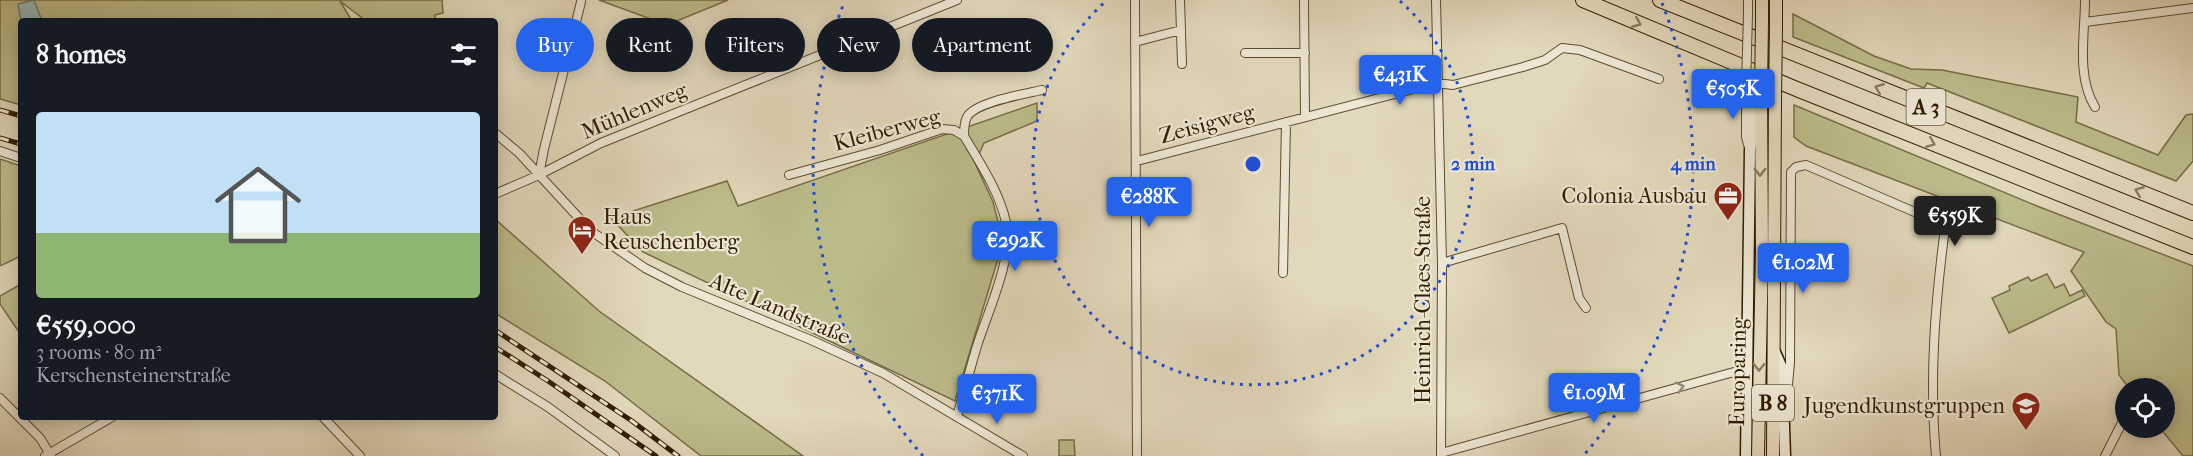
<!DOCTYPE html>
<meta charset="utf-8">
<style>
:root{--surface:#171b24;--page:#242831;--text:#f1f3f6;--muted:#9ea1a6;--accent:#2563eb}
body{margin:0;font-family:"IM FELL French Canon",serif;background:var(--page);color:var(--text);height:100vh;display:flex;flex-direction:column;font-size:22px;white-space:nowrap}
*{box-sizing:border-box;margin:0}
p{font-size:20px;color:var(--muted)}
.icon{flex:none;width:33px;height:33px;fill:none;stroke:currentColor;stroke-width:2;stroke-linecap:round;stroke-linejoin:round}
.map{position:relative;flex:1;overflow:hidden}
.drawer{position:absolute;left:18px;top:18px;width:480px;height:402px;display:flex;flex-direction:column;background:var(--surface);border-radius:6px;box-shadow:0 3px 15px #0003}
.drawer>*{flex:none}
.hud{position:absolute;left:516px;top:18px;width:570px;height:54px;display:flex;gap:12px}
.buttons{position:absolute;left:2115px;top:378px;display:grid;gap:12px}
.buttons a{display:grid;place-items:center;width:60px;height:60px;border-radius:50%;background:var(--surface);box-shadow:0 3px 15px #0003;font-size:30px}
.price{position:absolute;translate:-50% -51px;padding:0 14px;border-radius:6px;background:var(--accent);color:#fff;font-size:20px;line-height:39px;filter:drop-shadow(0 2px 3px #0008)}
.price::after{content:'';position:absolute;left:50%;top:36px;width:18px;height:14px;margin-left:-9px;background:inherit;clip-path:polygon(0 0,100% 0,50% 100%)}
.price.current{background:#222;color:#fff}
ul{padding:0;list-style:none}
li{display:grid;align-content:center;gap:12px;height:318px;padding:0 18px}
li span{display:grid;place-items:center;height:186px;border-radius:6px;color:#555}
li>.icon{margin-inline-start:auto}
span .icon{width:108px;height:108px;fill:#fffc;stroke-width:1}
li b{font-size:26px}
h2{display:flex;justify-content:space-between;align-items:center;height:72px;padding:0 18px;font-size:26px}
.pill{padding:0 21px;border-radius:27px;background:var(--surface);box-shadow:0 3px 15px #0003;font-size:21px;line-height:54px}
.pill.current{background:var(--accent);color:#fff}
.map>svg:first-child{display:block}
.green{fill:#bcbc8b;stroke:#776c46;stroke-width:1.5}
.water{fill:#98b8ba;stroke:#6f7a70;stroke-width:1.5}
.lines{fill:none;stroke-linecap:round;stroke-linejoin:round}
.minor-casing{stroke:#5e4b2f;stroke-width:10}
.secondary-casing{stroke:#321c00;stroke-width:13}
.trunk-casing{stroke:#321c00;stroke-width:14}
.motorway-casing{stroke:#321c00;stroke-width:16}
.minor{stroke:#ece6d3;stroke-width:8}
.secondary{stroke:#ece6d3;stroke-width:10}
.trunk{stroke:#e2d8bb;stroke-width:12}
.motorway{stroke:#e2d8bb;stroke-width:14}
.rail-casing{stroke:#321c00;stroke-width:5}
.rail{stroke:#ece6d3;stroke-width:3;stroke-dasharray:9;stroke-linecap:butt}
.minor-bridge-casing{stroke:#5e4b2f;stroke-width:10;stroke-linecap:butt}
.trunk-bridge-casing{stroke:#321c00;stroke-width:14;stroke-linecap:butt}
.minor-bridge{stroke:#ece6d3;stroke-width:8}
.trunk-bridge{stroke:#e2d8bb;stroke-width:12}
.oneway{stroke:#8a7a5e}
.oneway2{stroke:#988b74}
.ring{fill:none;stroke:#1d4ed8;stroke-width:3;stroke-dasharray:3 6}
.labels{text-anchor:middle;dominant-baseline:central;stroke-width:4.5;stroke-linejoin:round;paint-order:stroke}
.shield{fill:#ece6d3;stroke:#6a593f;stroke-width:1.5}
.shield-label{font-size:21px;font-weight:bold;fill:#321c00}
.street-label{font-size:22px;fill:#321c00;stroke:#ece6d3}
.poi-label{font-size:22px;fill:#321c00;stroke:#ece6d3;text-anchor:end}
.centre{fill:#1d4ed8;stroke:#ece6d3;stroke-width:3}
.ring-label{font-size:18px;text-anchor:middle;font-weight:bold;fill:#1d4ed8;stroke:#ece6d3;stroke-width:4.5;stroke-linejoin:round;paint-order:stroke}
</style>
<div class="map">
<svg width="2193" height="456" viewBox="0 0 2193 456">
<rect width="100%" height="100%" fill="#e2d8bb"/>
<filter id="stains"><feTurbulence type="fractalNoise" baseFrequency=".00333" numOctaves="4"/><feColorMatrix values="0 0 0 0 .2 0 0 0 0 .09 0 0 0 0 .02 0 0 0 .5 -.17"/></filter>
<radialGradient id="worn" r=".72"><stop offset=".6" stop-color="#630" stop-opacity="0"/><stop offset="1" stop-color="#630" stop-opacity=".3"/></radialGradient>
<path class="green" d="M0,0H442L443,13L435,15V21H366L340,1L352,21H21V105L0,99Z
M599,0H728L667,25Z
M1793,14L1874,56L1911,69L1942,70L2078,97L2076,122L2158,155L2186,115L2193,114V161L2176,181L1927,83L1924,88L1793,37Z
M1037,103V121L984,143L975,163L993,202L1003,242L955,401L643,252L611,218L727,181L738,206Z
M1794,105L2037,206L2193,266V456H2183L2160,428H2164V388H2129L2119,375L2116,329L2106,322L2071,271L2084,252L1806,146L1794,137Z
M0,159L21,166V256L0,266Z
M495,219L599,311L803,456H701L605,381L495,313Z
M2047,274L2055,288L2064,284L2070,296L2082,290L2085,296L2009,333L1992,298L2010,290L2009,286L2028,277L2031,281Z
M21,284V335L0,304V296Z
M1059,440H1074L1075,456H1059Z"/>
<path class="water" d="M34,0L42,21H21L18,4Z"/>
<g class="lines">
<g class="minor-casing">
<path id="minor" d="M1135,0L1137,456
M1180,0L1182,64
M1304,0L1305,117
M1436,0L1442,263L1441,456
M2085,0C2085,34 2076,76 2095,107
M1748,14V0
M2085,22L2193,8
M1135,42L1181,30
M1245,53H1305
M1746,86V137L1749,148
M495,133L519,153L591,231L645,268L682,287L811,340L883,373L1023,456
M0,151L21,158
M1137,161L1437,83L1453,85L1523,67L1545,60L1562,48L1580,50L1659,79
M539,175L544,149L581,2
M789,175L880,150L942,129L954,130L964,136C964,130 964,123 967,117C975,102 1025,94 1042,90
M495,194L539,175L601,143L957,0
M1442,263L1562,228L1579,298L1586,308
M1283,273L1286,122
M495,374L548,407L615,456
M1787,395L1790,363L1791,172L1796,167L1806,165L1940,223L1945,228C1935,304 1929,379 1936,456
M0,398L40,438L51,456
M957,416C964,393 970,369 977,346C988,311 1014,257 1006,222C999,191 980,163 964,136
M323,417L360,456
M1441,453L1734,372L1746,375
M45,456L112,417
M2105,456L2126,415"/>
</g>
<g class="secondary-casing">
<path id="secondary" d="M1774,350L1782,368L1785,456
M1746,456L1750,150L1752,137L1753,90L1761,77"/>
</g>
<g class="trunk-casing">
<path id="trunk" d="M1762,20V0
M1776,26V0
M1758,456L1762,251L1761,93
M1773,456L1775,99"/>
</g>
<g class="motorway-casing">
<path id="motorway" d="M1583,0L1799,90L2193,247
M1660,0L2193,213"/>
</g>
<use href="#minor" class="minor"/>
<use href="#secondary" class="secondary"/>
<use href="#trunk" class="trunk"/>
<use href="#motorway" class="motorway"/>
<g class="rail-casing">
<path id="rail" d="M0,110L21,116
M0,138L21,144
M495,330L632,421L678,456
M495,347L548,381L656,456"/>
</g>
<use href="#rail" class="rail"/>
<g class="minor-bridge-casing">
<path id="minor-bridge" d="M1746,86L1748,14"/>
</g>
<g class="trunk-bridge-casing">
<path id="trunk-bridge" d="M1761,93L1762,20
M1775,99L1776,26"/>
</g>
<use href="#minor-bridge" class="minor-bridge"/>
<use href="#trunk-bridge" class="trunk-bridge"/>
</g>
<defs><path id="oneway-chevron" d="M-2-3.5L2.5 0L-2 3.5" fill="none" stroke-width="1.6" stroke-linecap="round" stroke-linejoin="round" transform="scale(1.5)"/></defs>
<g class="oneway">
<use href="#oneway-chevron" transform="translate(1637 23) rotate(23)"/>
<use href="#oneway-chevron" transform="translate(1879 88) rotate(-158)"/>
<use href="#oneway-chevron" transform="translate(1931 143) rotate(22)"/>
<use href="#oneway-chevron" transform="translate(1760 172) rotate(90)"/>
<use href="#oneway-chevron" transform="translate(2139 191) rotate(-158)"/>
<use href="#oneway-chevron" transform="translate(1759 367) rotate(91)"/>
</g>
<use class="oneway2" href="#oneway-chevron" transform="translate(1680 387) rotate(-15)"/>
<g class="ring">
<path d="M1400 1A220 220 0 1 1 1106 1"/>
<path d="M923 456A440 440 0 0 1 844 3M1662 3A440 440 0 0 1 1583 456"/>
</g>
<defs>
<g id="office-pin" transform="scale(1.5)"><path d="M0 17L-7.5 6A9.5 9.5 0 1 1 7.5 6Z" fill="#8f2418" stroke="#ece6d3"/><path d="M-6-3h4V-5.5h4V-3h4V5H-6ZM-1-4.5V-3h2v-1.5ZM-6 0V1H6V0Z" fill="#fff"/></g>
<g id="hotel-pin" transform="scale(1.5)"><path d="M0 17L-7.5 6A9.5 9.5 0 1 1 7.5 6Z" fill="#8f2418" stroke="#ece6d3"/><path d="M-6-4.5h1.5V1H6V5H4.5V3h-9V5H-6ZM-4 0a1.8 1.8 0 1 1 3.6 0ZM.5 0V-2.5h3Q6-2.5 6 0Z" fill="#fff"/></g>
<g id="school-pin" transform="scale(1.5)"><path d="M0 17L-7.5 6A9.5 9.5 0 1 1 7.5 6Z" fill="#8f2418" stroke="#ece6d3"/><path d="M0-5L7-2L0 1L-7-2ZM-4 1L0 2.5L4 1V4Q0 6-4 4Z" fill="#fff"/></g>
</defs>
<g fill-rule="evenodd">
<use href="#office-pin" x="1728" y="196"/>
<use href="#hotel-pin" x="582" y="230"/>
<use href="#school-pin" x="2026" y="406"/>
</g>
<g class="labels">
<g class="shield">
<rect x="1906.5" y="89" width="39" height="36" rx="4.5"/>
<rect x="1752" y="385" width="42" height="36" rx="4.5"/>
</g>
<g class="shield-label">
<text x="1926" y="107">A 3</text>
<text x="1773" y="403">B 8</text>
</g>
<g class="street-label">
<text transform="translate(634 111) rotate(-23)">Mühlenweg</text>
<text transform="translate(1207 124) rotate(-15)">Zeisigweg</text>
<text transform="translate(887 130) rotate(-15)">Kleiberweg</text>
<text transform="translate(1423 300) rotate(-90)">Heinrich-Claes-Straße</text>
<text transform="translate(780 309) rotate(23)">Alte Landstraße</text>
<text transform="translate(1738 372) rotate(-89)">Europaring</text>
</g>
<g class="poi-label">
<text x="1707" y="196">Colonia Ausbau</text>
<text x="603" y="217" text-anchor="start">Haus<tspan x="603" dy="25">Reuschenberg</tspan></text>
<text x="2005" y="406">Jugendkunstgruppen</text>
</g>
</g>
<circle cx="1253" cy="164" r="9" class="centre"/>
<g class="ring-label">
<text x="1473" y="170">2 min</text>
<text x="1693" y="170">4 min</text>
</g>
<rect width="100%" height="100%" filter="url(#stains)"/>
<rect width="100%" height="100%" fill="url(#worn)"/>
</svg>
<div class="buttons">
<a><svg class="icon" aria-label="locate" viewBox="0 0 24 24"><circle cx="12" cy="12" r="6"/><path d="M12 2v4M12 18v4M2 12h4M18 12h4"/></svg></a>
</div>
<b class="price" style="left:1400px;top:106px">€431K</b>
<b class="price" style="left:1733px;top:120px">€505K</b>
<b class="price" style="left:1149px;top:228px">€288K</b>
<b class="price current" style="left:1955px;top:247px">€559K</b>
<b class="price" style="left:1015px;top:272px">€292K</b>
<b class="price" style="left:1803px;top:294px">€1.02M</b>
<b class="price" style="left:1594px;top:424px">€1.09M</b>
<b class="price" style="left:997px;top:425px">€371K</b>
<div class="hud">
<a class="pill current">Buy</a>
<a class="pill">Rent</a>
<a class="pill">Filters</a>
<a class="pill">New</a>
<a class="pill">Apartment</a>
</div>
<section class="drawer">
<h2>8 homes<svg class="icon" aria-label="filters" viewBox="0 0 24 24"><path d="M4 7h16M4 17h16"/><circle cx="9" cy="7" r="2"/><circle cx="15" cy="17" r="2"/></svg></h2>
<ul>
<li><span style="background:linear-gradient(#bfe0f5 65%,#8fb573 0)"><svg class="icon" aria-label="home" viewBox="0 0 24 24"><path d="M3 11l9-7 9 7M6 9v11h12V9"/></svg></span><div><b>€559,000</b><p>3 rooms · 80 m²</p><p>Kerschensteinerstraße</p></div></li>
</ul>
</section>
</div>
